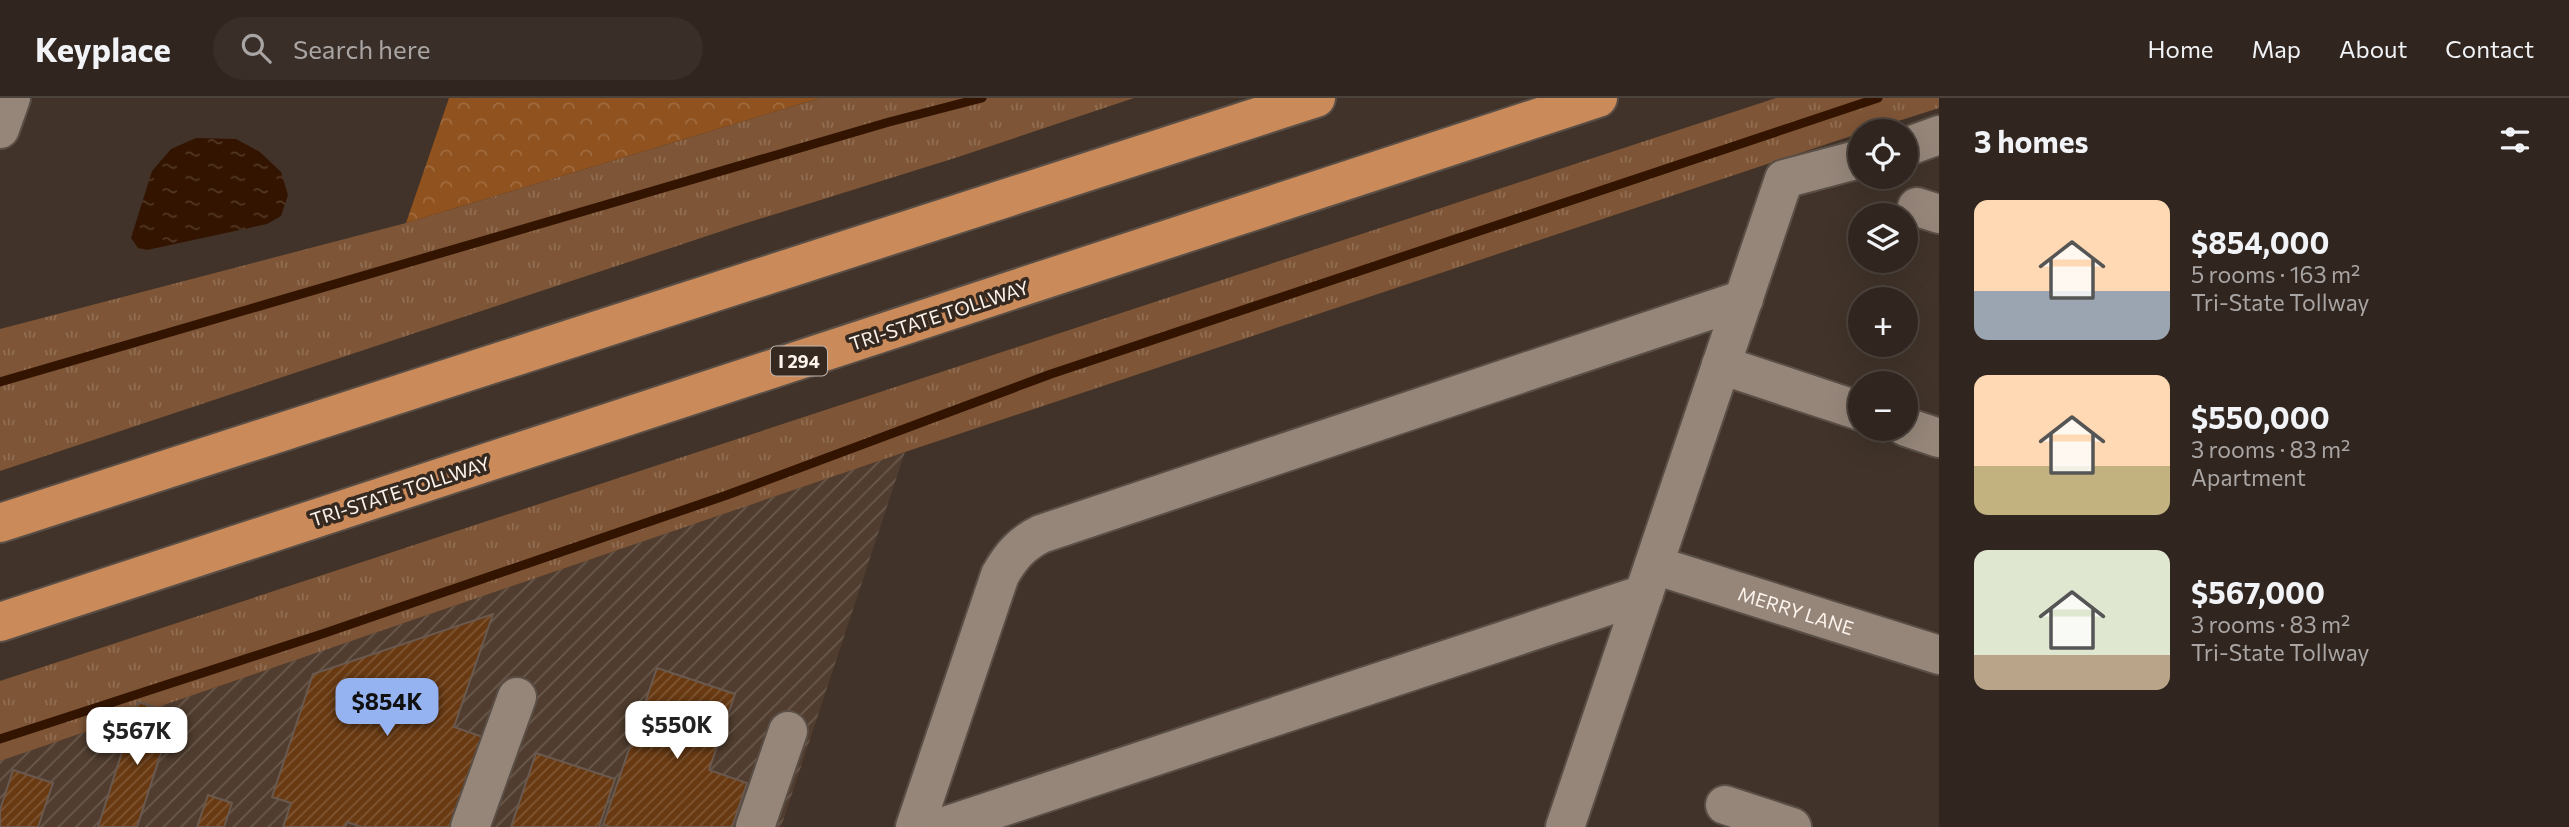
<!DOCTYPE html>
<meta charset="utf-8">
<style>
:root{--surface:#31261f;--page:#392e28;--text:#f1f3f6;--muted:#a8a5a4;--line:#4c433d;--accent:#95b2f1}
body{margin:0;font-family:Commissioner,sans-serif;background:var(--page);color:var(--text);height:100vh;display:flex;flex-direction:column;font-size:26px;white-space:nowrap}
*{box-sizing:border-box;margin:0}
p{font-size:23px;color:var(--muted)}
.icon{flex:none;width:38px;height:38px;fill:none;stroke:currentColor;stroke-width:2;stroke-linecap:round;stroke-linejoin:round}
.map{position:relative;flex:1;overflow:hidden}
.sheet{display:flex;flex-direction:column;background:var(--surface);width:630px}
.sheet>*{flex:none}
.tools{position:absolute;left:1848px;top:21px;display:grid;gap:14px}
.tools a{display:grid;place-items:center;width:70px;height:70px;border-radius:50%;background:var(--surface);box-shadow:0 7px 28px #0002,0 0 0 2px var(--line);font-size:35px}
.price{position:absolute;translate:-50% -60px;padding:0 16px;border-radius:14px;background:#fff;color:#222;font-size:23px;line-height:46px;filter:drop-shadow(0 2px 4px #0008)}
.price::after{content:'';position:absolute;left:50%;top:42px;width:21px;height:16px;margin-left:-10px;background:inherit;clip-path:polygon(0 0,100% 0,50% 100%)}
.price.on{background:var(--accent);color:#111}
ul{padding:0;list-style:none}
li{display:flex;align-items:center;gap:21px;height:175px;padding:0 35px}
li span{display:grid;place-items:center;flex:none;width:196px;height:140px;border-radius:14px;color:#555}
li>.icon{margin-inline-start:auto}
span .icon{width:84px;height:84px;fill:#fffc;stroke-width:1}
li b{font-size:30px}
h2{display:flex;justify-content:space-between;align-items:center;height:84px;padding:0 35px;font-size:30px}
header{display:flex;align-items:center;gap:42px;box-sizing:border-box;height:98px;padding:0 35px;background:var(--surface);border-bottom:2px solid var(--line)}
header strong{font-size:33px}
nav{display:flex;gap:38px;margin-inline-start:auto;font-size:24px}
.search{width:490px;height:63px;background:var(--page);display:flex;align-items:center;gap:18px;box-sizing:border-box;padding:0 24px;border-radius:38px;color:var(--muted);font-size:26px}
main{display:flex;flex:1;min-height:0}
.map>svg:first-child{display:block}
.industrial{fill:url(#industrial-furrows)}
.grass{fill:url(#grass-tufts)}
.forest{fill:url(#forest-crowns)}
.water{fill:url(#water-ripples)}
.lines{fill:none;stroke-linecap:round;stroke-linejoin:round}
.stream{stroke:#331400;stroke-width:9}
.building{fill:url(#building-hatch);stroke:#69594f;stroke-width:2}
.minor-casing{stroke:#5a4f46;stroke-width:42}
.highway-casing{stroke:#5a4f46;stroke-width:42}
.minor{stroke:#96867a;stroke-width:38}
.highway{stroke:#ca8a5a;stroke-width:38}
.labels{text-anchor:middle;dominant-baseline:central;stroke-width:7;stroke-linejoin:round;paint-order:stroke}
.shield{fill:#362920;stroke:#c1b6af;stroke-width:2}
.shield-label{font-size:18px;font-weight:bold;fill:#fcf3ec}
.street-label{font-size:19px;fill:#fcf3ec;stroke:#362920}
</style>
<header>
<strong>Keyplace</strong>
<div class="search"><svg class="icon" aria-label="search" viewBox="0 0 24 24"><circle cx="10" cy="10" r="6"/><path d="M15 15l6 6"/></svg>Search here</div>
<nav><a>Home</a><a>Map</a><a>About</a><a>Contact</a></nav>
</header>
<main>
<div class="map">
<svg width="1939" height="729" viewBox="0 0 1939 729">
<defs>
<pattern id="industrial-furrows" width="10" height="10" patternUnits="userSpaceOnUse" patternTransform="scale(1.75)"><rect width="10" height="10" fill="#503d2f"/><path d="M-1 1l2-2M0 10L10 0M9 11l2-2" fill="none" stroke="#6a5a4d"/></pattern>
<pattern id="grass-tufts" width="24" height="20" patternUnits="userSpaceOnUse" patternTransform="scale(1.75)"><rect width="24" height="20" fill="#7e5536"/><path d="M3 7l-1-3M5 7V3M7 7l1-3M15 17l-1-3M17 17v-4M19 17l1-3" fill="none" stroke="#916e53"/></pattern>
<pattern id="forest-crowns" width="20" height="18" patternUnits="userSpaceOnUse" patternTransform="scale(1.75)"><rect width="20" height="18" fill="#90521e"/><path d="M2 6a3 3 0 1 1 6 0M12 15a3 3 0 1 1 6 0" fill="none" stroke="#a06b3f"/></pattern>
<pattern id="water-ripples" width="26" height="14" patternUnits="userSpaceOnUse" patternTransform="scale(1.75)"><rect width="26" height="14" fill="#331400"/><path d="M2 4q2-2 4 0t4 0M15 11q2-2 4 0t4 0" fill="none" stroke="#513725"/></pattern>
<pattern id="building-hatch" width="6" height="6" patternUnits="userSpaceOnUse" patternTransform="scale(1.75)"><rect width="6" height="6" fill="#693a12"/><path d="M-1 1l2-2M0 6l6-6M5 7l2-2" fill="none" stroke="#7f5735"/></pattern>
</defs>
<rect width="100%" height="100%" fill="#413329"/>
<path class="industrial" d="M905,354L781,729H0V663Z"/>
<path class="grass" d="M820,0H1134L955,60L740,127L0,373V231L406,125Z
M1776,0H1939V10L1867,33H1860V35L905,354L0,663V583Z"/>
<path class="forest" d="M449,0H820L406,125Z"/>
<path class="water" d="M196,40L236,41L260,54L281,74L288,97L281,118L267,126L147,152L138,150L131,140L152,73L171,51Z"/>
<g class="lines">
<path class="stream" d="M0,284L889,24L982,0
M0,641L325,535L727,397L1051,276L1878,0"/>
</g>
<path class="building" d="M493,516L454,629L486,640L456,729H362L347,724L345,729H283L291,705L272,699L313,576Z
M657,570L735,596L709,672L747,685L732,729H610L603,727Z
M138,604L174,615L137,729H98Z
M536,655L615,681L599,729H511Z
M13,672L53,685L38,729H0V712Z
M208,697L232,705L224,729H197Z"/>
<g class="lines">
<g class="minor-casing">
<g id="minor">
<path d="M0,31L11,0"/>
<path d="M1906,49L1939,37"/>
<path d="M1917,109L1939,116"/>
<path d="M1721,267L1860,313"/>
<path d="M1906,329L1939,340"/>
<path id="s1" d="M1654,467L1939,557"/>
<path d="M1725,707L1792,729"/>
<path d="M470,729L517,599"/>
<path d="M755,729L788,633"/>
<path d="M915,729L1000,477C1011,458 1021,446 1041,436L1744,201"/>
<path d="M942,729L1644,496"/>
<path d="M1565,729L1784,81L1860,61"/>
</g>
</g>
<g class="highway-casing">
<path id="highway" d="M0,425L1316,0
M0,524L1598,0"/>
</g>
<use href="#minor" class="minor"/>
<use href="#highway" class="highway"/>
</g>
<g class="labels">
<rect class="shield" x="771" y="248.5" width="56" height="29" rx="5"/>
<g class="shield-label">
<text x="799" y="263">I 294</text>
</g>
<g class="street-label">
<text transform="translate(939 217) rotate(-18)">TRI-STATE TOLLWAY</text>
<text transform="translate(400 393) rotate(-18)">TRI-STATE TOLLWAY</text>
<text stroke="none"><textPath href="#s1" startOffset="149">MERRY LANE</textPath></text>
</g>
</g>
</svg>
<div class="tools">
<a><svg class="icon" aria-label="locate" viewBox="0 0 24 24"><circle cx="12" cy="12" r="6"/><path d="M12 2v4M12 18v4M2 12h4M18 12h4"/></svg></a>
<a><svg class="icon" aria-label="layers" viewBox="0 0 24 24"><path d="M12 4l9 5-9 5-9-5zM3 14l9 5 9-5"/></svg></a>
<a>+</a>
<a>−</a>
</div>
<b class="price on" style="left:387px;top:640px">$854K</b>
<b class="price" style="left:677px;top:663px">$550K</b>
<b class="price" style="left:137px;top:669px">$567K</b>
</div>
<section class="sheet">
<h2>3 homes<svg class="icon" aria-label="filters" viewBox="0 0 24 24"><path d="M4 7h16M4 17h16"/><circle cx="9" cy="7" r="2"/><circle cx="15" cy="17" r="2"/></svg></h2>
<ul>
<li><span style="background:linear-gradient(#ffd9b3 65%,#9aa5b1 0)"><svg class="icon" aria-label="home" viewBox="0 0 24 24"><path d="M3 11l9-7 9 7M6 9v11h12V9"/></svg></span><div><b>$854,000</b><p>5 rooms · 163 m²</p><p>Tri-State Tollway</p></div></li>
<li><span style="background:linear-gradient(#ffd9b3 65%,#c2b280 0)"><svg class="icon" aria-label="home" viewBox="0 0 24 24"><path d="M3 11l9-7 9 7M6 9v11h12V9"/></svg></span><div><b>$550,000</b><p>3 rooms · 83 m²</p><p>Apartment</p></div></li>
<li><span style="background:linear-gradient(#dfe7d0 75%,#b9a48a 0)"><svg class="icon" aria-label="home" viewBox="0 0 24 24"><path d="M3 11l9-7 9 7M6 9v11h12V9"/></svg></span><div><b>$567,000</b><p>3 rooms · 83 m²</p><p>Tri-State Tollway</p></div></li>
</ul>
</section>
</main>
